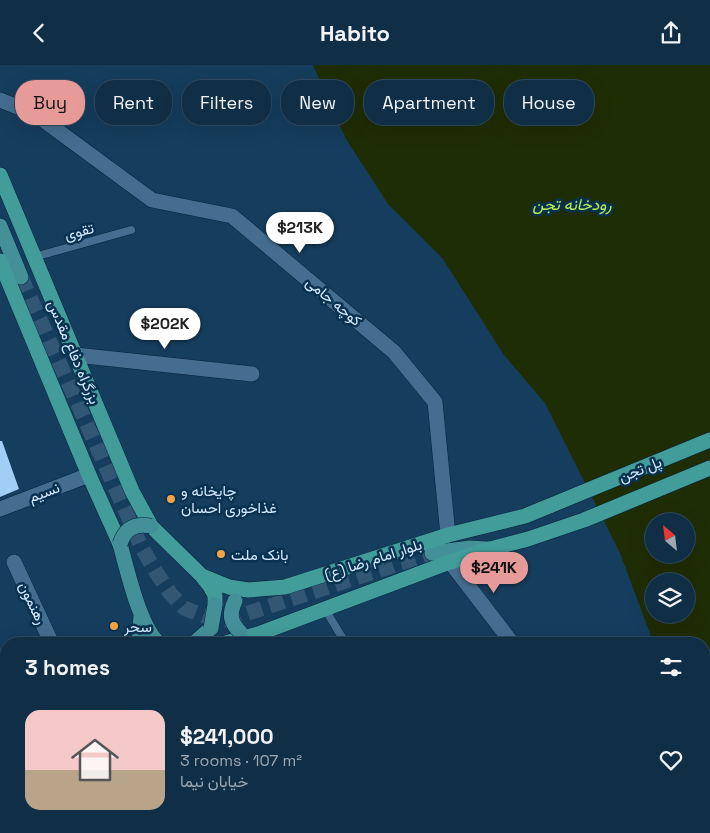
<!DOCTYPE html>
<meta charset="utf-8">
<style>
:root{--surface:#102e46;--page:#1e3a51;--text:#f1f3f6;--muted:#9ca8b3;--line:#304a5f;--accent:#e69b98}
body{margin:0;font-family:"Space Grotesk",Vazirmatn,sans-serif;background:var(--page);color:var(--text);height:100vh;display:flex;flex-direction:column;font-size:19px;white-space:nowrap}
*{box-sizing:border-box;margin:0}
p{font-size:16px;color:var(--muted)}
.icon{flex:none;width:28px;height:28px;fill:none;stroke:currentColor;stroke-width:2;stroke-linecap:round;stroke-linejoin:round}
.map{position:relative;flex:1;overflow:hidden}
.drawer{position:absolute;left:0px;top:572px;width:710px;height:196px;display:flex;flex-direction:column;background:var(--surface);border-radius:20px 20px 0 0;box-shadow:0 5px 20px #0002,0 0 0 1px var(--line)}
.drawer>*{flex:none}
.banner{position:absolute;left:15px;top:15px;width:680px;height:45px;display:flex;gap:10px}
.needle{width:32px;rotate:332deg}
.buttons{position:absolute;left:645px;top:448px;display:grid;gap:10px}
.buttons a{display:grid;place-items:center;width:50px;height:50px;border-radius:50%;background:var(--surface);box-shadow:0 5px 20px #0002,0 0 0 1px var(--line);font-size:25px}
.price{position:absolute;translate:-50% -42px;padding:0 11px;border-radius:18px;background:#fff;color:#222;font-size:16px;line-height:32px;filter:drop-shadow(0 1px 2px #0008)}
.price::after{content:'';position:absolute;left:50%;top:30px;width:15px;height:11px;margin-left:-8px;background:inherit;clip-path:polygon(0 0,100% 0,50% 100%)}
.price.selected{background:var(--accent);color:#111}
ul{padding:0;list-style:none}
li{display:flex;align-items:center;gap:15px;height:125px;padding:0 25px}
li span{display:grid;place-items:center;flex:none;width:140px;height:100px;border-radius:15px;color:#555}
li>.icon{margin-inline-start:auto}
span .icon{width:60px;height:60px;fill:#fffc;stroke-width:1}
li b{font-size:21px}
h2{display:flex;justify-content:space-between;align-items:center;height:60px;padding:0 25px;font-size:21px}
.chip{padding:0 18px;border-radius:20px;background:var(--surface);box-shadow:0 5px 20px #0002,0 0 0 1px var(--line);font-size:18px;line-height:45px}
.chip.selected{background:var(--accent);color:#111}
header{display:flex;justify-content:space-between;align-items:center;height:65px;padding:0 25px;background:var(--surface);font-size:22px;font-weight:700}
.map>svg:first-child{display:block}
.water{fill:#1f2d05;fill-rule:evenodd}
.building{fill:#a2cdf4}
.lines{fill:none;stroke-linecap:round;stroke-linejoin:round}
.trunk-tunnel{stroke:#325775;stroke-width:15;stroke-dasharray:15 8;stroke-linecap:butt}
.service-casing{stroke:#05233b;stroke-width:9}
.minor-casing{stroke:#05233b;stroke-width:16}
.tertiary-casing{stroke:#05233b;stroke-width:16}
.primary-casing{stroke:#05233b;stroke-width:16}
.trunk-casing{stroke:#05233b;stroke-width:16}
.service{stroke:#456d90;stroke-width:8}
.minor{stroke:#456d90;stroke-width:15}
.tertiary{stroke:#456d90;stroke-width:15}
.primary{stroke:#439098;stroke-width:15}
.trunk{stroke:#429c9a;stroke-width:15}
.primary-bridge-casing{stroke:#05233b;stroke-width:16;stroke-linecap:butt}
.primary-bridge{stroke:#439098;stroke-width:15}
.poi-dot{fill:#f5a345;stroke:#093251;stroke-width:2}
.labels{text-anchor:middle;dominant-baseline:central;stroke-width:5;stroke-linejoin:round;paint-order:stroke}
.street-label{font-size:15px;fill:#d5eaff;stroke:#093251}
.poi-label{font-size:15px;fill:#d5eaff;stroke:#093251;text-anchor:start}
.water-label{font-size:16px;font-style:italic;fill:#b9ee52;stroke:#093251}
</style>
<header><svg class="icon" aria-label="back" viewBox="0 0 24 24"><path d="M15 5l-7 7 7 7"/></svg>Habito<svg class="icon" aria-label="share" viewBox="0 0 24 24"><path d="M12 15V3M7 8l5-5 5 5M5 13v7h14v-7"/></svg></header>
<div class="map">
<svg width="710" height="768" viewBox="0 0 710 768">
<rect width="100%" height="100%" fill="#153d5d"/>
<path class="water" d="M313,0H710V768H697L696,763L704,762V579H654L620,488L545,338L504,290L443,194L388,139L346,74ZM654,456H686V489H654ZM654,516H686V549H654Z"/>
<path class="building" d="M0,376H2L19,424L0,432Z"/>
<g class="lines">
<path class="trunk-tunnel" d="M21,212L142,483L156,507L170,528L184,543L204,551L227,555L432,488"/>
<g class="service-casing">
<path id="service" d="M34,192L131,165
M325,544L346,579"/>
</g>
<g class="minor-casing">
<path id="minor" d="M0,35L35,49L152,135L232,151L394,287L435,337L448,470
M76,290L252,309
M0,444L89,410
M14,497L52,579
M0,713L6,734
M15,762L16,768
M437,768L448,762"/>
</g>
<g class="tertiary-casing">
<path id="tertiary" d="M450,497L513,579
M577,768V762"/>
</g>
<g class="primary-casing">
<path id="primary" d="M0,161L21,212
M120,479C127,504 140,564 160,579
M432,488L470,483L488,484
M139,579L141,550
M193,579L211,563
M0,661L6,658
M0,677L6,674"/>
</g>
<g class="trunk-casing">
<path id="trunk" d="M0,110L132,426L151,461L202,511L210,521L215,530V540
M0,196L89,410L120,479
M202,511L229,522L248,525L285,522L448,470L525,451L710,375
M222,579L258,569L450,497L490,484L528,474L584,455L710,403"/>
</g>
<use href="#service" class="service"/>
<use href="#minor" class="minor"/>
<use href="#tertiary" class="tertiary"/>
<use href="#primary" class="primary"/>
<use href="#trunk" class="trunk"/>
<g class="primary-bridge-casing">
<path id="primary-bridge" d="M120,479C125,463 135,458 151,461
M235,536C229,549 230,557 240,567
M211,563L215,540"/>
</g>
<use href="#primary-bridge" class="primary-bridge"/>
</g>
<g class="poi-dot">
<circle cx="171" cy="434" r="5"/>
<circle cx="221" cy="489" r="5"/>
<circle cx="114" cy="561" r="5"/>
</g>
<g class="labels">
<g class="street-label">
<text transform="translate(79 166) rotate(-15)">تقوی</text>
<text transform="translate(334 236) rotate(40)">کوچه جامی</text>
<text transform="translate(74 287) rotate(67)">بزرگراه دفاع مقدس</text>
<text transform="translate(640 404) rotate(-22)">پل تجن</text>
<text transform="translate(44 427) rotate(-21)">نسیم</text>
<text transform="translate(373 494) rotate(-18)">بلوار امام رضا (ع)</text>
<text transform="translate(33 538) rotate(65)">رهنمون</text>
</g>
<g class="poi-label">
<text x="181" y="425">چایخانه و<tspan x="181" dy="17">غذاخوری احسان</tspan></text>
<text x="231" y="489">بانک ملت</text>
<text x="124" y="561">سحر</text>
</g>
<g class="water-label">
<text x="572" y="139">رودخانه تجن</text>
</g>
</g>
</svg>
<div class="buttons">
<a><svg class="needle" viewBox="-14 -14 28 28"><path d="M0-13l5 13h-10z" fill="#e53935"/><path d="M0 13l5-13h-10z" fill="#9ca8b3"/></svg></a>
<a><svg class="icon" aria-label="layers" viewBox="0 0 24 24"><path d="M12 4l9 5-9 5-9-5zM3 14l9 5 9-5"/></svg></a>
</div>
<b class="price" style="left:300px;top:189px">$213K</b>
<b class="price" style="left:165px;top:285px">$202K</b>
<b class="price selected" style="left:494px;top:529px">$241K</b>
<div class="banner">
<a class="chip selected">Buy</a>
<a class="chip">Rent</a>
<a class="chip">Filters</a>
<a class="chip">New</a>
<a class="chip">Apartment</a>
<a class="chip">House</a>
</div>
<section class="drawer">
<h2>3 homes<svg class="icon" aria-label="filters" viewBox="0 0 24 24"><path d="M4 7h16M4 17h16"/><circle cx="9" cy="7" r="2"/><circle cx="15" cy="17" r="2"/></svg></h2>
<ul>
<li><span style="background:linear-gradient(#f6c9c9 60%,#b9a48a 0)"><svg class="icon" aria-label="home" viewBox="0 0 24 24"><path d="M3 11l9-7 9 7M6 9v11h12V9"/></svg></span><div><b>$241,000</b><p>3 rooms · 107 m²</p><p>خیابان نیما</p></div><svg class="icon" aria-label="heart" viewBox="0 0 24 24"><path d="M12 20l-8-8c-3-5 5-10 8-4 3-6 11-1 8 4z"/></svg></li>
</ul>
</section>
</div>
